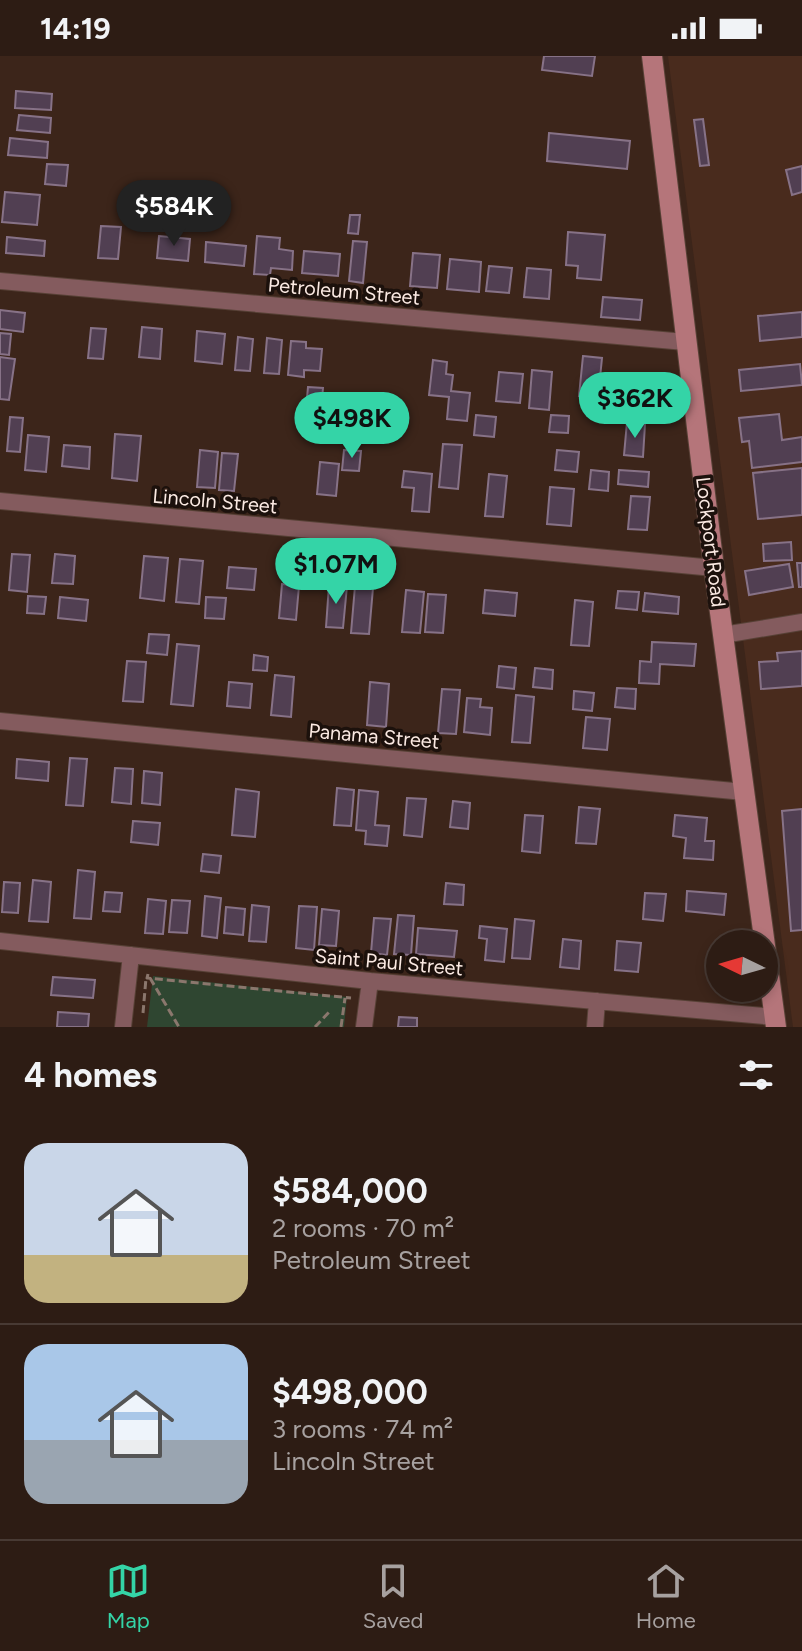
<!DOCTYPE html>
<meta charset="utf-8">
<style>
:root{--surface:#2d1c14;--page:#392922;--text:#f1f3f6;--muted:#a7a1a0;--line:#483a34;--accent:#34d4a7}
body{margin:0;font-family:Figtree,sans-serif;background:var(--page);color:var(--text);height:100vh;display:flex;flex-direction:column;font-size:30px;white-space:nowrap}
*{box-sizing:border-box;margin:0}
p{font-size:26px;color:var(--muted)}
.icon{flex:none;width:44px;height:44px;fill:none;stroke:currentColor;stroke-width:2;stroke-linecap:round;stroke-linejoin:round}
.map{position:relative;height:971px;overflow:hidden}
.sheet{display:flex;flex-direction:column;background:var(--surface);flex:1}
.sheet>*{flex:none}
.needle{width:52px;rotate:275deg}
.fabs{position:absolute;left:706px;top:874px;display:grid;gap:16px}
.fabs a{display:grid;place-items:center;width:72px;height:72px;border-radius:50%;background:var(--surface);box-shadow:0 4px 12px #0003,0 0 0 2px var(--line);font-size:40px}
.price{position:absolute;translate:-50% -68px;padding:0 18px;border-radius:28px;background:var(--accent);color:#111;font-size:26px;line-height:52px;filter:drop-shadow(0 2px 4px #0008)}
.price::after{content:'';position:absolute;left:50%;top:48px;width:24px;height:18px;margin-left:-12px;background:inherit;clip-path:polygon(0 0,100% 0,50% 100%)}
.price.selected{background:#222;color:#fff}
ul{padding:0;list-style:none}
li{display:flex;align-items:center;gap:24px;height:200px;padding:0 24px}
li+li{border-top:2px solid var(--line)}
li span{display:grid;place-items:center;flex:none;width:224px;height:160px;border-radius:24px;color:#555}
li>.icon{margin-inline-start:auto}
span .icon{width:96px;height:96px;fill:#fffc;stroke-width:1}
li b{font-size:34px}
h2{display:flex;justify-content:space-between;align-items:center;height:96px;padding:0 24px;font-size:34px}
.status{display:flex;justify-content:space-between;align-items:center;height:56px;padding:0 40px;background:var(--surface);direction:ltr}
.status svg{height:22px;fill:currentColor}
.menu{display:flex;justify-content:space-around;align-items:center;height:112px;border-top:2px solid var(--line);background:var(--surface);font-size:22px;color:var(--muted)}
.menu a{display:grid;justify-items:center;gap:4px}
.menu .selected{color:var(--accent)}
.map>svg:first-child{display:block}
.built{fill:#492b1d}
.green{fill:#2f4631}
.building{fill:#513f52;stroke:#877287;stroke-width:2}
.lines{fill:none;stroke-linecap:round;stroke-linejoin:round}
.street-casing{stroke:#574136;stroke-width:18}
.secondary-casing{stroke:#574136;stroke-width:22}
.path{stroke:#8b776d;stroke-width:3;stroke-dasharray:8 4;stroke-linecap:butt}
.street{stroke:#845b5e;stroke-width:16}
.secondary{stroke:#b5757a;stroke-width:20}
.labels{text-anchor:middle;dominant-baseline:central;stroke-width:7;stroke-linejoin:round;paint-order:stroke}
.street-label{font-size:20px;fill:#fbeae3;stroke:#1c110c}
</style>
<div class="status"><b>14:19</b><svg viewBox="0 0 49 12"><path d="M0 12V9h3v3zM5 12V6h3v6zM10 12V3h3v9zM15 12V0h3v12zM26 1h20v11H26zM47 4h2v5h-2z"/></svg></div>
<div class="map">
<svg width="802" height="971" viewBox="0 0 802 971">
<rect width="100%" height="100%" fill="#3c251a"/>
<path class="built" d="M668,0H802V971H793Z"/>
<path class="green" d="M153,920L347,941L344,971H147Z"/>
<path class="building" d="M544,0H595L592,20L542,14Z
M16,35L52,38L51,54L15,52Z
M19,59L51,62L50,77L17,74Z
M703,63L709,109L700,110L694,64Z
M549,77L630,85L627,113L547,105Z
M10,82L48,86L47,102L8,99Z
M47,108L68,109L66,130L45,128Z
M802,110V136L792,139L786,114Z
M5,136L40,139L37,169L2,166Z
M350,159H360L358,178L348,177Z
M101,170L121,171L118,203L98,202Z
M568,176L605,179L601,224L577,222L578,210L566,209Z
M159,180L190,183L188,205L157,202Z
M257,180L280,182L279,193L293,195L292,214L271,212L270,219L254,218Z
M7,181L45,185L44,200L6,197Z
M353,185L367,186L363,227L349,225Z
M206,186L246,190L244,210L205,206Z
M304,195L340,198L338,220L302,217Z
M413,197L440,199L437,232L410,230Z
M450,203L481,206L479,236L447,233Z
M489,210L512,212L509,237L486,235Z
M527,212L551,214L549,243L524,241Z
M603,241L642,244L640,264L601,261Z
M0,254L25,257L23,276L0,273Z
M802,256V281L760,285L758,260Z
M142,271L162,273L160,303L139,301Z
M91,272L106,273L103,303L88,302Z
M197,275L225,278L222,308L195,305Z
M0,277L11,278L9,299L0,298Z
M238,281L253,283L250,315L235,314Z
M267,282L282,284L279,318L264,317Z
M291,285L306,286V292L322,293L320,315L304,314V321L288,319Z
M583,300L602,302L598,342L579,340Z
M0,301L15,303L9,344L0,343Z
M433,304L447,306L446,318L453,319L451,335L470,337L467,365L447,363L449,341L429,339Z
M800,308L802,329L741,335L739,314Z
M532,314L552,316L549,354L529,352Z
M499,316L523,318L520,347L496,345Z
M308,331L323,332L321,354L306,353Z
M616,331L650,334L647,362L613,359Z
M381,348L400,350L398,369L379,368Z
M779,358L782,384L802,381V406L752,412L749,385L742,386L739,362Z
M476,359L496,361L494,381L474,379Z
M551,359L569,360L568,377L549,376Z
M10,361L23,362L20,396L7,395Z
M627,366L645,368L643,401L624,399Z
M115,378L141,380L137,425L112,422Z
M28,379L49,381L46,416L25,414Z
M443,388L462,389L458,433L439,431Z
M64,389L90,391L89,413L62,410Z
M200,394L218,396L215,432L197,431Z
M344,394L361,395L359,415L342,414Z
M557,394L579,396L577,416L555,414Z
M222,397L238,398L234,435L219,434Z
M320,406L339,408L336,440L317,438Z
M802,412V459L758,463L753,417Z
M591,414L609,416L608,435L589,433Z
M619,414L649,416L648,431L618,428Z
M404,415L432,418L429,456L412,455L414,432L402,431Z
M489,418L507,420L503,461L485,460Z
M550,431L574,433L571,470L547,468Z
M631,440L650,441L647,474L628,473Z
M791,486L792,504L764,505L763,488Z
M12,498L30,499L27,536L9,534Z
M55,498L75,500L73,528L52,527Z
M144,500L168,502L164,545L140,542Z
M180,503L203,505L199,548L176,546Z
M797,507H802V531H799Z
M789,508L793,531L749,539L745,515Z
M229,511L256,513L254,534L227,532Z
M282,528L299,530L296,564L279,562Z
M329,529L347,530L343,572L326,571Z
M355,530L373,532L369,578L351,577Z
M406,534L424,536L420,577L402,576Z
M485,534L517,537L515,560L483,557Z
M618,535L639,536L637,554L616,552Z
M645,537L679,541L678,558L643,555Z
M428,538L446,539L443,577L425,576Z
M28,540L46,541L44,558L27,557Z
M60,541L88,544L86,565L58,562Z
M206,541L226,542L224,563L205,562Z
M575,544L593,546L589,590L571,589Z
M149,578L169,579L167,599L147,597Z
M652,586L696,588L694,610L660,608L659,628L639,627L640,605L651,606Z
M177,588L199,590L193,650L171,648Z
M802,595V630L761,633L759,606L778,605L777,597Z
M254,599L268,601L267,615L253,614Z
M127,605L146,606L143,646L123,645Z
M499,610L516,612L514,633L497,631Z
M535,612L553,614L552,633L533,631Z
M275,619L294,621L291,661L271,659Z
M229,626L252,628L250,652L227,650Z
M370,626L389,628L386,671L367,669Z
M617,632L636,633L635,653L615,651Z
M442,633L460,634L456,678L438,677Z
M574,635L594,637L592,655L573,653Z
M516,639L534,641L530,687L512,686Z
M467,642L481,643L480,651L492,652L490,679L464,676Z
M586,661L610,663L607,694L583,692Z
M70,702L87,703L83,750L66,749Z
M17,703L49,706L48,725L16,722Z
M115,712L133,713L131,748L112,746Z
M144,715L162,717L160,749L142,747Z
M337,732L354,734L351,770L334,769Z
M236,733L259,736L255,781L232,779Z
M359,734L378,736L375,769L389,770L387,790L365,788L366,775L356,774Z
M407,742L426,743L422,781L404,779Z
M453,745L470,747L468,773L450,771Z
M579,751L600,753L596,788L576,787Z
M802,753V874L791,875L782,755Z
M525,759L543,760L540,797L522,795Z
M675,759L707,762L705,785H714L713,804L684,802L686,782L673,780Z
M133,765L160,767L158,789L131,786Z
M203,798L221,800L219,817L201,815Z
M78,814L95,816L91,863L74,862Z
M33,824L51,826L48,866L29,865Z
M4,826L20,827L18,857L2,856Z
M446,827L464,829L463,849L444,848Z
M687,835L726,838L724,859L686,855Z
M105,836L122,837L120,856L103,855Z
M645,837L666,838L663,865L643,863Z
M205,840L221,842L217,882L202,880Z
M148,843L166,845L163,878L145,877Z
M172,844L190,845L187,877L169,876Z
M252,849L269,851L266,886L249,885Z
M299,850L317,851L314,894L296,892Z
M226,851L245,853L243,879L224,877Z
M322,853L339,855L336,890L319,889Z
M398,859L414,860L411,899L394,898Z
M374,862L391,863L387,899L371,897Z
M515,863L534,865L530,903L512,902Z
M480,870L507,873L504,906L485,904L487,883L479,882Z
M418,872L457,875L454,901L416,898Z
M563,883L581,885L579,913L560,911Z
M617,885L641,887L638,916L615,914Z
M53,921L95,924L93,942L51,939Z
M58,956L89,958L88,971H57Z
M399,961L417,962V971H398Z"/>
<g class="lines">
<g class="street-casing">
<path id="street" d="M0,225L685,286
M0,445L714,512
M723,579L802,566
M0,665L744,736
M0,885L370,925L775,961
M123,971L131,899
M364,971L370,925
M595,971L597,945"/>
</g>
<g class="secondary-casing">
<path id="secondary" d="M652,0L714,512L776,971"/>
</g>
<path class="path" d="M148,918L147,922L351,942
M150,922L179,971
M143,957L146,922
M315,971L330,955
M341,971L345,942"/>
<use href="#street" class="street"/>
<use href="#secondary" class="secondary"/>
</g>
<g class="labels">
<g class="street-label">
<text transform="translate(344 235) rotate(5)">Petroleum Street</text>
<text transform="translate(215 445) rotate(5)">Lincoln Street</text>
<text transform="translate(711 486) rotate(83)">Lockport Road</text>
<text transform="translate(374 680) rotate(5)">Panama Street</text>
<text transform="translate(389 906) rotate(5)">Saint Paul Street</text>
</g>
</g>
</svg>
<div class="fabs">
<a><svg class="needle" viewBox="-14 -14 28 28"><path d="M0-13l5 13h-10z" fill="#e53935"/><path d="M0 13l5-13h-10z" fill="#a7a1a0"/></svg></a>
</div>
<b class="price selected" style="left:174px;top:192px">$584K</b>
<b class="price" style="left:635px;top:384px">$362K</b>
<b class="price" style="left:352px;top:404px">$498K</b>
<b class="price" style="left:336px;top:550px">$1.07M</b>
</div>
<section class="sheet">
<h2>4 homes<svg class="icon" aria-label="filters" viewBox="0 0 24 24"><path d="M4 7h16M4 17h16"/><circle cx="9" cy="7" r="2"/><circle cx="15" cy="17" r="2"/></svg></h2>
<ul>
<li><span style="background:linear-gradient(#c9d6e8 70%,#c2b280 0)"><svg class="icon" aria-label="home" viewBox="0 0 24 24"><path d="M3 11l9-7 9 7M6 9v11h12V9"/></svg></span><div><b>$584,000</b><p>2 rooms · 70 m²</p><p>Petroleum Street</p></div></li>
<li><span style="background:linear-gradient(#a9c7e8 60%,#9aa5b1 0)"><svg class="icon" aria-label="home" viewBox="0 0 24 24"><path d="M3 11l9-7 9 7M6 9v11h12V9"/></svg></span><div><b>$498,000</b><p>3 rooms · 74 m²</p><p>Lincoln Street</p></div></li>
</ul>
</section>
<nav class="menu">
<a class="selected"><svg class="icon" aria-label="map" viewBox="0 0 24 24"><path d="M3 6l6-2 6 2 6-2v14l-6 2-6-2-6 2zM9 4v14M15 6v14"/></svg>Map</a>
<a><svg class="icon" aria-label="saved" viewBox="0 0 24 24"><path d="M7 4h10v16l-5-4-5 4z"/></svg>Saved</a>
<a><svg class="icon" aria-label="home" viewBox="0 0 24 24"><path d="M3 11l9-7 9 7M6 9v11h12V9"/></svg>Home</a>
</nav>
